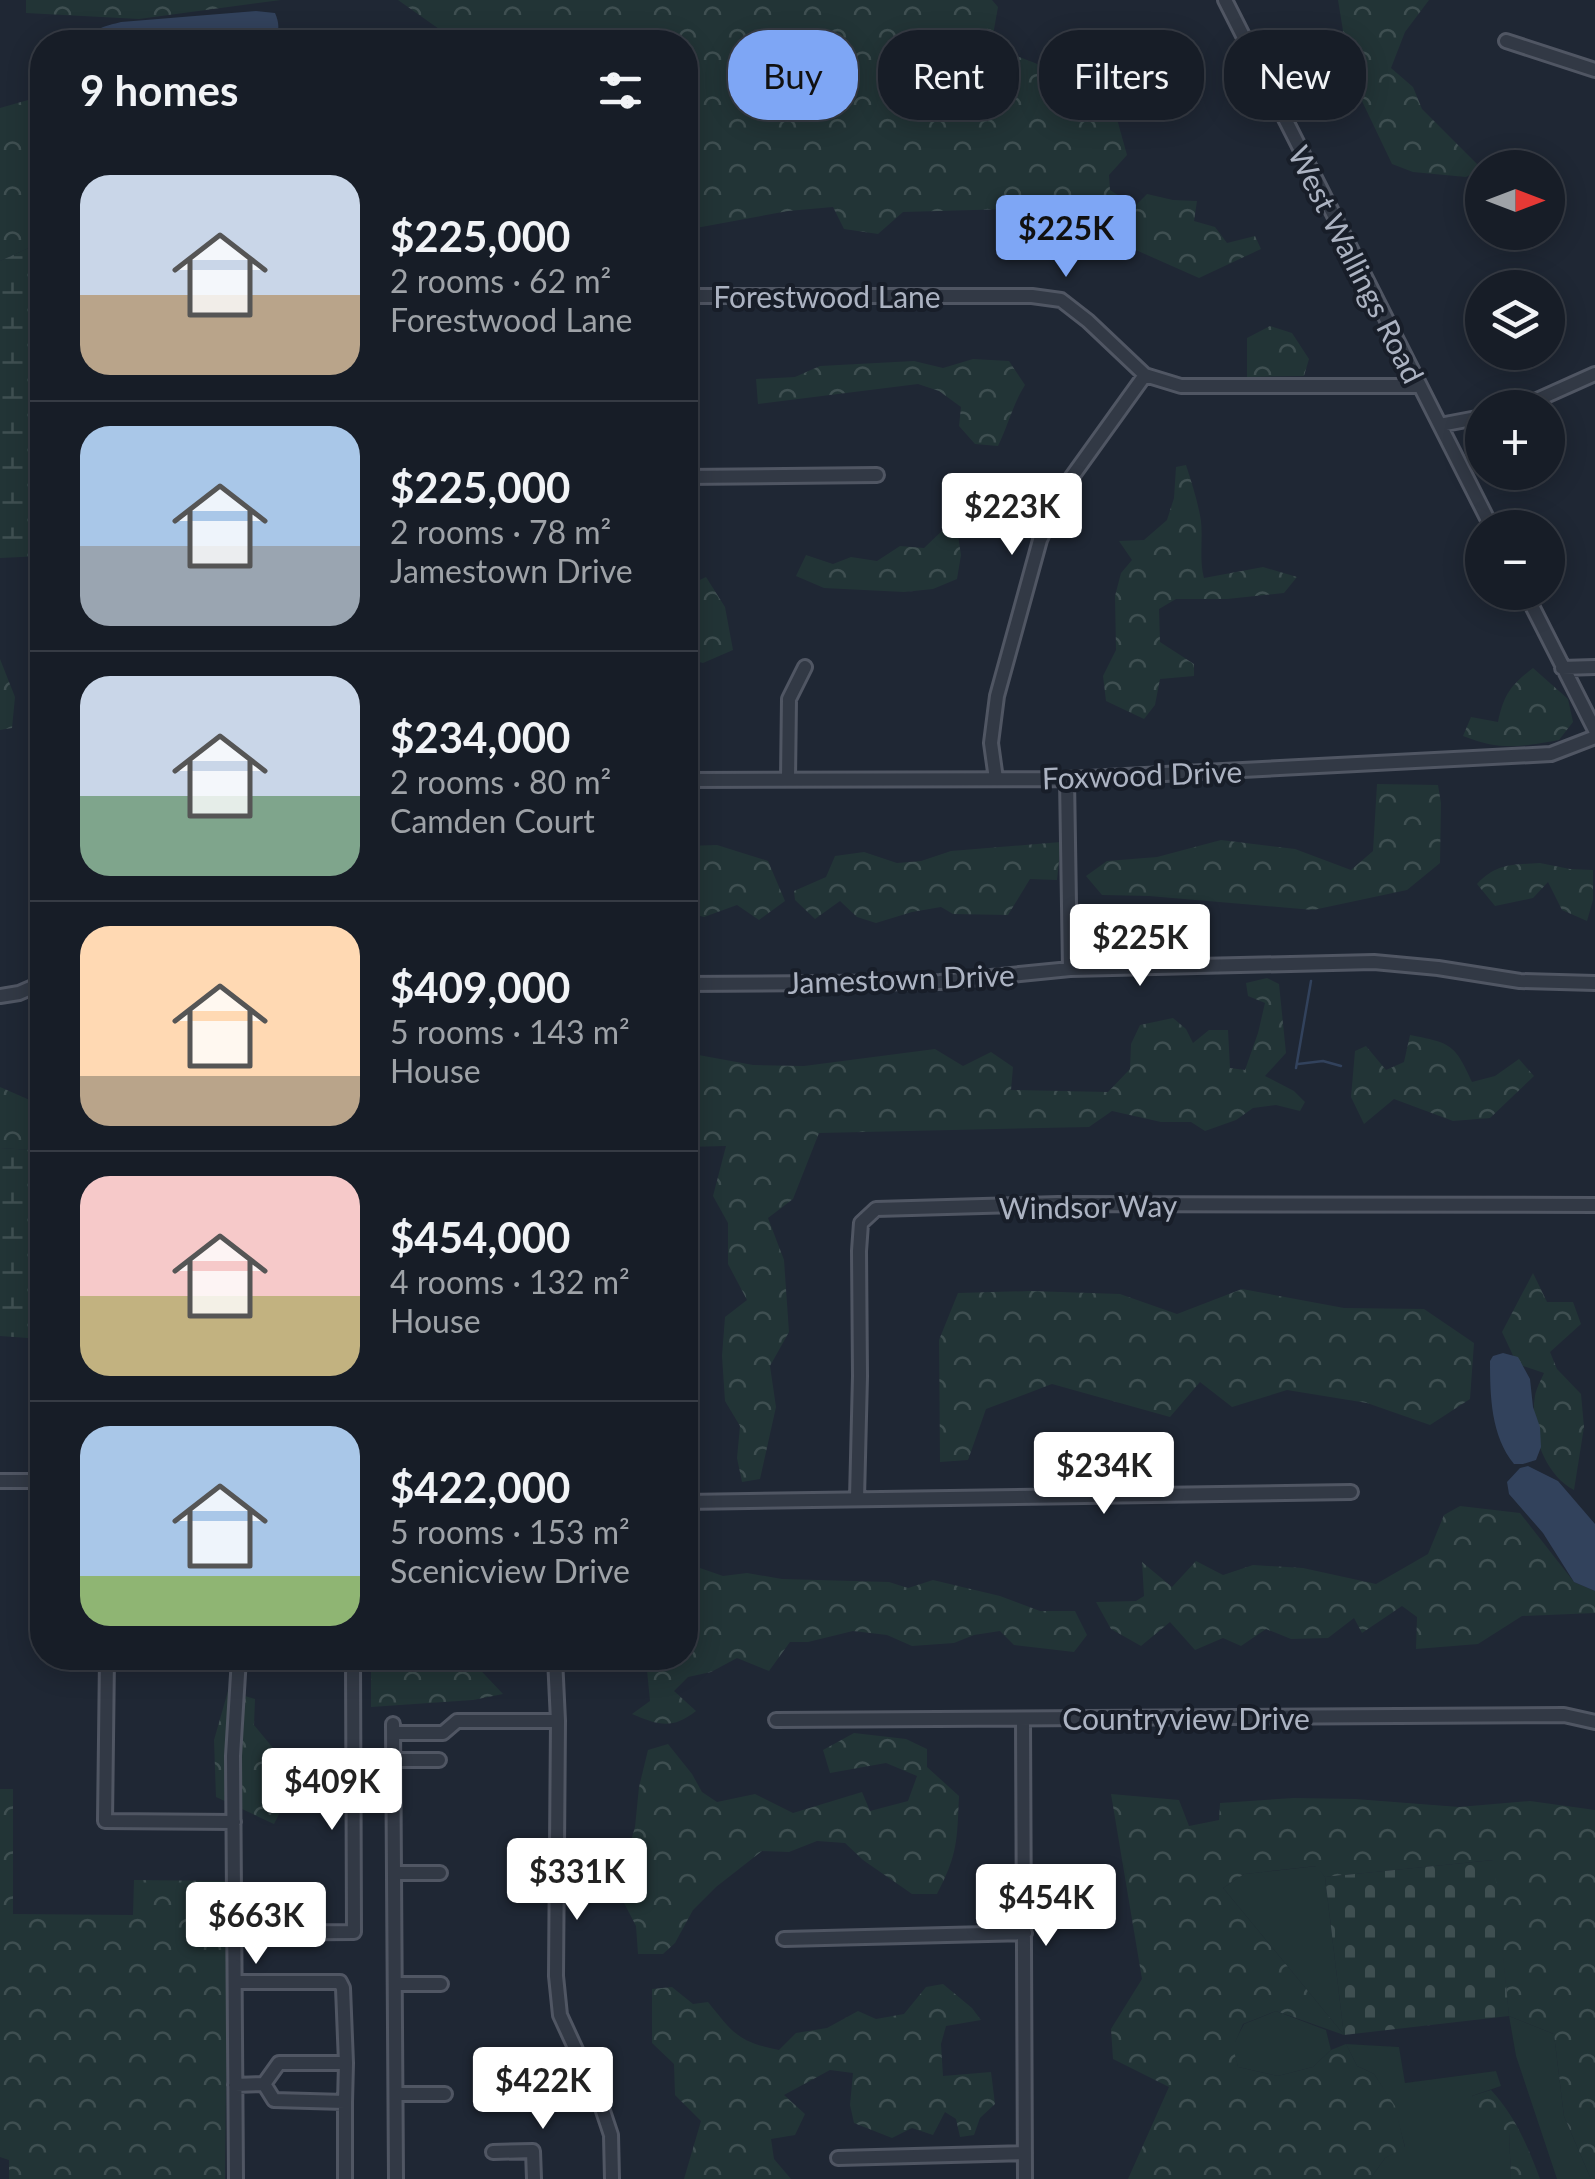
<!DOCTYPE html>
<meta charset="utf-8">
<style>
:root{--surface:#171d27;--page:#20262f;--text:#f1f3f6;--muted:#9ea2a7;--line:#363b44;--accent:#7ea6f5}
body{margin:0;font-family:Lato,sans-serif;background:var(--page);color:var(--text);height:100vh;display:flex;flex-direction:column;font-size:38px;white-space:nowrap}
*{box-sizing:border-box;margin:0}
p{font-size:32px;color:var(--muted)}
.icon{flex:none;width:55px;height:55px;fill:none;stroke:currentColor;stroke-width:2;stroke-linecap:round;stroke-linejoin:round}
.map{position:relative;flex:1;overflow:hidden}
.side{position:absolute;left:30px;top:30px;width:668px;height:1640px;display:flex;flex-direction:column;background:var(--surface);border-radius:40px;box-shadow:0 5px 25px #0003,0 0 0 2px var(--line)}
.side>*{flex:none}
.guide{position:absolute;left:728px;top:30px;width:718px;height:90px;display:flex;gap:20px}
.needle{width:65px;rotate:90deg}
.tools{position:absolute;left:1465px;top:150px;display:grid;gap:20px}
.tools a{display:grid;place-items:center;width:100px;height:100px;border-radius:50%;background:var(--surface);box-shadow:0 5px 25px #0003,0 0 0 2px var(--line);font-size:50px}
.price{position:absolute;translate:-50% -85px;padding:0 22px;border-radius:10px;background:#fff;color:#222;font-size:32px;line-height:65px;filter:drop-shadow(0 2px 5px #0008)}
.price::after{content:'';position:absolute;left:50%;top:60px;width:30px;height:22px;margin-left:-15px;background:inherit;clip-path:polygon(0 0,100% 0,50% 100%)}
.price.active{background:var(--accent);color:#111}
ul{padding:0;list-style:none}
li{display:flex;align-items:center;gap:30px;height:250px;padding:0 50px}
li+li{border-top:2px solid var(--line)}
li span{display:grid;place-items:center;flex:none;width:280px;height:200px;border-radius:30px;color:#555}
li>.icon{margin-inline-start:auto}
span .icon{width:120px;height:120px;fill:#fffc;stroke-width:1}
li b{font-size:42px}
h2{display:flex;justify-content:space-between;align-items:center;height:120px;padding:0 50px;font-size:42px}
.chip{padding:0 35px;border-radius:40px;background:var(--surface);box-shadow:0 5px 25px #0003,0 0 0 2px var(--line);font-size:35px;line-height:90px}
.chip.active{background:var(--accent);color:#111}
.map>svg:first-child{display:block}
.green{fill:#223436}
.forest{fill:url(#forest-crowns)}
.wetland{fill:url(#wetland-marsh)}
.cemetery{fill:url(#cemetery-stones)}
.water{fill:#32425c}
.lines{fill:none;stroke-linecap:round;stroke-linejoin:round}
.stream{stroke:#32425c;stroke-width:2.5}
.minor-casing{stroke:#505663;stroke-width:18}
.minor{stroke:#323945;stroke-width:12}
.labels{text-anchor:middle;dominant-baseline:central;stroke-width:8;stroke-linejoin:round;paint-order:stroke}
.street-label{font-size:30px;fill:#acb3c2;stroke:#181e29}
</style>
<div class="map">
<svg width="1595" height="2179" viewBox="0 0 1595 2179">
<defs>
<pattern id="forest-crowns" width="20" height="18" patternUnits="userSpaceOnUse" patternTransform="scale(2.5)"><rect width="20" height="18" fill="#223436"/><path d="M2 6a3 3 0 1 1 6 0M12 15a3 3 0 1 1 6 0" fill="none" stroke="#3f4f51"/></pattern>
<pattern id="wetland-marsh" width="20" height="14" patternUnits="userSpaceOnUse" patternTransform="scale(2.5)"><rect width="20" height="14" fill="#223436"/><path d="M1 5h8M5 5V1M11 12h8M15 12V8" fill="none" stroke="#3f4f51"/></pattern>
<pattern id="cemetery-stones" width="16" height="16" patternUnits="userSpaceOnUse" patternTransform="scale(2.5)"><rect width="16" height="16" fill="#223436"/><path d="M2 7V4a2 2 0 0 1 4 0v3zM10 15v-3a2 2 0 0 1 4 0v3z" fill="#3f4f51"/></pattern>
</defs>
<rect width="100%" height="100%" fill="#1f2734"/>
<path class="green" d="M1317,1866L1325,1877L1344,2035L1223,1888L1244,1874Z
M1276,2011L1326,2030L1331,2050L1313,2067L1278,2076L1238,2067L1232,2047L1244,2024Z
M1509,2016L1554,2034L1564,2116L1591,2179H1557L1516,2056Z
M1346,2044L1399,2047L1405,2083L1496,2071L1501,2086L1472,2096L1509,2130L1511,2179H1370L1385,2158L1405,2147L1394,2106L1374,2074L1357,2066Z"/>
<path class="forest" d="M26,0H281L139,19L26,13Z
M398,0H992L998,7L991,46L1035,63L1112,101L1127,155L1109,175L1110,190L1135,206L1147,194L1173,200L1197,201L1194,221L1215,227L1227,243L1255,236L1261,249L1199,278L1041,208L903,212L878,234L844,229L833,207L788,211L685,230V42H454L449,36Z
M1338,0H1429L1405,32L1391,68L1413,87L1422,109L1482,169L1466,177L1413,172L1392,164L1361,99L1345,43Z
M42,96V242L0,261V108Z
M1270,326L1292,333L1309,359L1304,376L1247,377V338Z
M973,359L1009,361L1025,385C1013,404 1008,426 998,446L975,444L959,426L961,407L939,391L918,384L758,404L756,379L795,377L820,366L914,361L943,368Z
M1186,465C1192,484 1198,502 1201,521C1203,541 1199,559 1204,578L1263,567L1297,577L1284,593L1227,599H1176L1159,609L1160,642L1194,664V676L1160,679L1155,705L1144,719L1106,701L1103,676L1116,650L1115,596L1121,573L1132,560L1119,541L1144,540L1167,520L1174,498L1176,467Z
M944,529H957L961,555L957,579L933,589L904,592L824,588L796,576L806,555L833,564L851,557L877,561L900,546L924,548Z
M706,577L725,607L733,650L703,663L685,658V583L689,585Z
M0,659L15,697L12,728L0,730Z
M1533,668L1568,699L1573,722L1559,740C1519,747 1501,751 1463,736L1471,717L1498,722C1504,694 1511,685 1533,668Z
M1377,784L1438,785L1441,803L1440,863L1407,890L1313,910L1149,896L1102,895L1086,876L1107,861L1157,857L1221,840L1295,849L1351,870L1373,851Z
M1061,842L1057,880L1030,879L1008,915L953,914L941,907L912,912L876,923L857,917L840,901L815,919L795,900L794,891L826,877L835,856L864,852L897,863L921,861L951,851Z
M717,845L768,861L785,901L759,920L737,905L704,917L685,912V846Z
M1540,863L1570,869L1593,870V900L1587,921L1562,910L1548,882L1533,898L1495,906L1477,884C1497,863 1512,865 1540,863Z
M1267,978L1279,984L1286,1053L1265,1076L1294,1091L1305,1102L1300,1111L1276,1105L1253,1108L1236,1120L1205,1131L1191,1122H1161L1112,1111L1089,1127L819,1133L793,1199L768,1218L784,1260L789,1332L770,1366L776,1407L760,1479L742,1482L737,1458L740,1426L725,1401L722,1356L725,1317L747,1300L728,1264V1223L713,1196L726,1146L685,1147V1070L693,1054L753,1065L804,1066L935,1049L963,1066L991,1052L1013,1067L1011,1090L1108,1092L1130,1069L1131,1044L1140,1025L1173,1018L1186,1029L1193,1043L1209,1030H1228L1230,1068L1245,1070L1258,1033L1265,1003L1248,996L1246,983Z
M1410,1035C1451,1043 1455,1044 1472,1082L1495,1076L1519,1059L1534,1076L1490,1118L1453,1121L1394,1099L1364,1124L1351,1097L1355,1051L1366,1046L1386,1070L1404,1062Z
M0,1087L32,1101L42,1102V1135L31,1150L0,1148Z
M1533,1273L1547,1302H1573L1581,1324L1550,1352L1557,1369L1581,1394L1584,1427L1574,1490C1544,1474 1529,1430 1535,1396C1536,1389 1541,1380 1544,1373L1517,1364L1502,1332Z
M1242,1289L1344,1308L1424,1309L1474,1343L1470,1399L1430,1425L1367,1403L1287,1390L1232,1407L1200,1382L1170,1417L1052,1384L986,1409L968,1460L940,1462L939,1340L958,1293L1031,1291L1120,1294L1177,1314Z
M1460,1506L1520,1513L1574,1582L1595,1591V1613L1522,1616L1478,1644L1416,1649L1417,1617L1402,1606L1362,1633L1354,1618L1328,1638L1291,1639L1266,1629L1241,1646L1223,1638L1195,1650L1170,1622L1141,1646L1111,1629L1096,1602L1136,1601L1144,1596L1142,1562L1172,1587L1196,1561L1223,1575L1253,1565L1303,1568L1376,1584L1428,1554L1444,1515Z
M700,1568L723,1576L747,1573L782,1579L889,1582L908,1588L933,1580L1000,1596L1040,1611H1075L1087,1635L1074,1652L1014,1645L1000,1631L974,1635L954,1643L912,1646L887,1635L853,1631L808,1642H790L769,1671L737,1658L711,1672L688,1677L674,1691L696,1711C672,1730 658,1725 632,1714L650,1701L647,1670L638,1658H685V1574Z
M371,1658H469L503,1694L473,1700L371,1707Z
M228,1691L255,1699L254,1725L273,1748L289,1794L274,1824L216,1797L214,1740Z
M854,1733L906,1739L927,1749V1767L959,1796C957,1840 958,1854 937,1894H912L863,1860L845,1843L817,1841L789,1852L762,1851L716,1887L693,1910L675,1943L663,1954H638L636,1926L622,1899L624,1865L635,1827L639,1787L648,1750L668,1744L692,1774L702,1792L717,1802L755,1794L793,1813L862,1792L870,1811L908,1801L917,1776L886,1763L830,1773L823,1750Z
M0,1789H13V1914L133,1915L134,1880L228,1881L225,2179H9V2160L0,2157Z
M1111,1794L1179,1800L1189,1826L1219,1820L1220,1803L1294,1798L1355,1799L1459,1807L1530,1801L1595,1810V2179H1591L1564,2116L1554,2034L1509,2016L1493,1860L1325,1877L1316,1866L1244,1874L1223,1888L1344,2035L1276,2011L1243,2024L1233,2047L1238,2067L1278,2076L1313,2067L1331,2050L1346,2044L1357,2066L1374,2074L1395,2106L1405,2148L1385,2158L1370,2179H1128L1169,2087L1113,2059L1111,2029L1142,1979Z
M943,1984L972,2008L981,2020L946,2026L941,2044L943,2076L991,2072L995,2104L980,2118L974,2135L960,2137L956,2119L945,2112L933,2135L912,2128L892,2138L854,2123L850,2105L853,2073L830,2070L784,2095L805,2114L795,2135L771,2139L774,2159L791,2179H684L701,2121L675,2095L674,2064L652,2043V1989L672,1987L693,2004L708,2002C733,2033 738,2042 779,2050L796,2033L827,2028L858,2011L876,2019L904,2014L926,1987Z
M1491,2090C1515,2116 1528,2146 1540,2179H1511L1509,2131L1490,2126L1472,2096Z"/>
<path class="wetland" d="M42,242V556L0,558V261Z
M42,1135V1339L0,1336V1148L31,1150Z"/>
<path class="cemetery" d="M1494,1860L1509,2016L1344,2035L1325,1877Z"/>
<path class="water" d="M256,11L275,13C280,24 280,34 271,42H87C94,27 106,26 121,22Z
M1503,1353L1518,1357L1530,1379L1533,1407L1540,1427L1541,1447L1536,1460L1523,1464H1514C1491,1436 1490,1396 1490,1361L1493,1356Z
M1528,1466L1558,1481L1595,1524V1591L1574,1582L1543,1533L1509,1494L1507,1482L1520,1468Z"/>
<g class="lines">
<path class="stream" d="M1298,1064L1323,1061L1341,1066
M1296,1068L1311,981"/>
<g class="minor-casing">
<path id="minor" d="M1225,0L1492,528
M1506,41L1595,70
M685,296H1032L1061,300L1088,321L1145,375L1181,386H1418
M1519,408L1595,374
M1440,425L1482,417
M685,477L877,475
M1525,592L1595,730
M1562,668L1595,667
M788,779L789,699L805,667
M996,779L991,743L997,696L1040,540L1066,485L1145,375
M1067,779L1070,969
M685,780L1067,779L1551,754L1595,737
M685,984L940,982L1070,969L1374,962L1438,968L1520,981L1595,983
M0,996L19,993L42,983
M0,1481H42
M857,1498L860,1376L859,1251L861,1223L876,1209L1058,1204L1595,1205
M685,1502L1351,1492
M107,1658L105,1821L234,1822
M555,1658L558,1721L556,1976L560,2015L600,2102L611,2135L612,2179
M1023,1719L1025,2179
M776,1720L1564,1715L1595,1722
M393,1724L396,2179
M393,1733H443L457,1721H558
M393,1760H439
M394,1873H440
M235,1933L354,1932L353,1658
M784,1939L1025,1933
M235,1982H340L343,1988L346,2063
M395,1984H441
M235,2085L264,2084L274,2100L345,2102L346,2063H279L264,2084
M396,2094H445
M493,2152L533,2151L534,2179
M838,2158L1025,2153
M236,2179L233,1756L239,1658
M345,2179V2102"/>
</g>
<use href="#minor" class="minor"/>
</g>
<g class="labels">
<g class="street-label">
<text transform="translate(1357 264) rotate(63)">West Wallings Road</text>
<text x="827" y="296">Forestwood Lane</text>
<text transform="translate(1142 774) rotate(-2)">Foxwood Drive</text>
<text transform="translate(901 978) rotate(-2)">Jamestown Drive</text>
<text transform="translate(1088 1206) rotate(-1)">Windsor Way</text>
<text x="1186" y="1718">Countryview Drive</text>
</g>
</g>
</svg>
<div class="tools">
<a><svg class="needle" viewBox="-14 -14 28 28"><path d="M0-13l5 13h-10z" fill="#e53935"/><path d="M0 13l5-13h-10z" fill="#9ea2a7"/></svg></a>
<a><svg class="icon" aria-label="layers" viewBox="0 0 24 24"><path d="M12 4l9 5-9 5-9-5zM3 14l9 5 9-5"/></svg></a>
<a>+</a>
<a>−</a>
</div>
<b class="price active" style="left:1066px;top:280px">$225K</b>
<b class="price" style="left:1012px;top:558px">$223K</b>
<b class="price" style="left:1140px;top:989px">$225K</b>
<b class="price" style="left:1104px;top:1517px">$234K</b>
<b class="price" style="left:332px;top:1833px">$409K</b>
<b class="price" style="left:577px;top:1923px">$331K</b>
<b class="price" style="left:1046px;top:1949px">$454K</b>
<b class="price" style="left:256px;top:1967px">$663K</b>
<b class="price" style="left:543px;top:2132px">$422K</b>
<div class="guide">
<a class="chip active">Buy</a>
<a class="chip">Rent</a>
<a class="chip">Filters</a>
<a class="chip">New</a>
</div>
<section class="side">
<h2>9 homes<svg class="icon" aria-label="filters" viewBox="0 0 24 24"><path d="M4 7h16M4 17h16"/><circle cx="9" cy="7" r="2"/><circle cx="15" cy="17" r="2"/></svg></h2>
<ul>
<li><span style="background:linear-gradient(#c9d6e8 60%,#b9a48a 0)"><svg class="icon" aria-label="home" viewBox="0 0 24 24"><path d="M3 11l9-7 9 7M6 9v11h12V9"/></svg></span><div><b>$225,000</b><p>2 rooms · 62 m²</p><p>Forestwood Lane</p></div></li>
<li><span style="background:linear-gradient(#a9c7e8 60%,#9aa5b1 0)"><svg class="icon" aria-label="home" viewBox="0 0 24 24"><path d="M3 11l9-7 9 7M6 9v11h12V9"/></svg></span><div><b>$225,000</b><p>2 rooms · 78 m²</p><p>Jamestown Drive</p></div></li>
<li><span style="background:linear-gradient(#c9d6e8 60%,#7fa58c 0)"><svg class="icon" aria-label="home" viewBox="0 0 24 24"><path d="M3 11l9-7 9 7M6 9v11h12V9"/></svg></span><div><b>$234,000</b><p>2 rooms · 80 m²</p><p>Camden Court</p></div></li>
<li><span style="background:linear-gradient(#ffd9b3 75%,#b9a48a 0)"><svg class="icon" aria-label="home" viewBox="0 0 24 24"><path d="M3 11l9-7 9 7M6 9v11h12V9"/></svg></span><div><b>$409,000</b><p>5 rooms · 143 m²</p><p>House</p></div></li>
<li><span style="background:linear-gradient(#f6c9c9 60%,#c2b280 0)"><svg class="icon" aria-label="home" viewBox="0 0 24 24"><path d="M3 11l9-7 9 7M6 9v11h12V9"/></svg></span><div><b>$454,000</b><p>4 rooms · 132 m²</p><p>House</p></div></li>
<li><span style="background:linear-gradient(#a9c7e8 75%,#8fb573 0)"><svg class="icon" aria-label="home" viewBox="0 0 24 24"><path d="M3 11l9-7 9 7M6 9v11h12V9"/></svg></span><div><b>$422,000</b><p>5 rooms · 153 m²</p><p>Scenicview Drive</p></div></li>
</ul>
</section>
</div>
